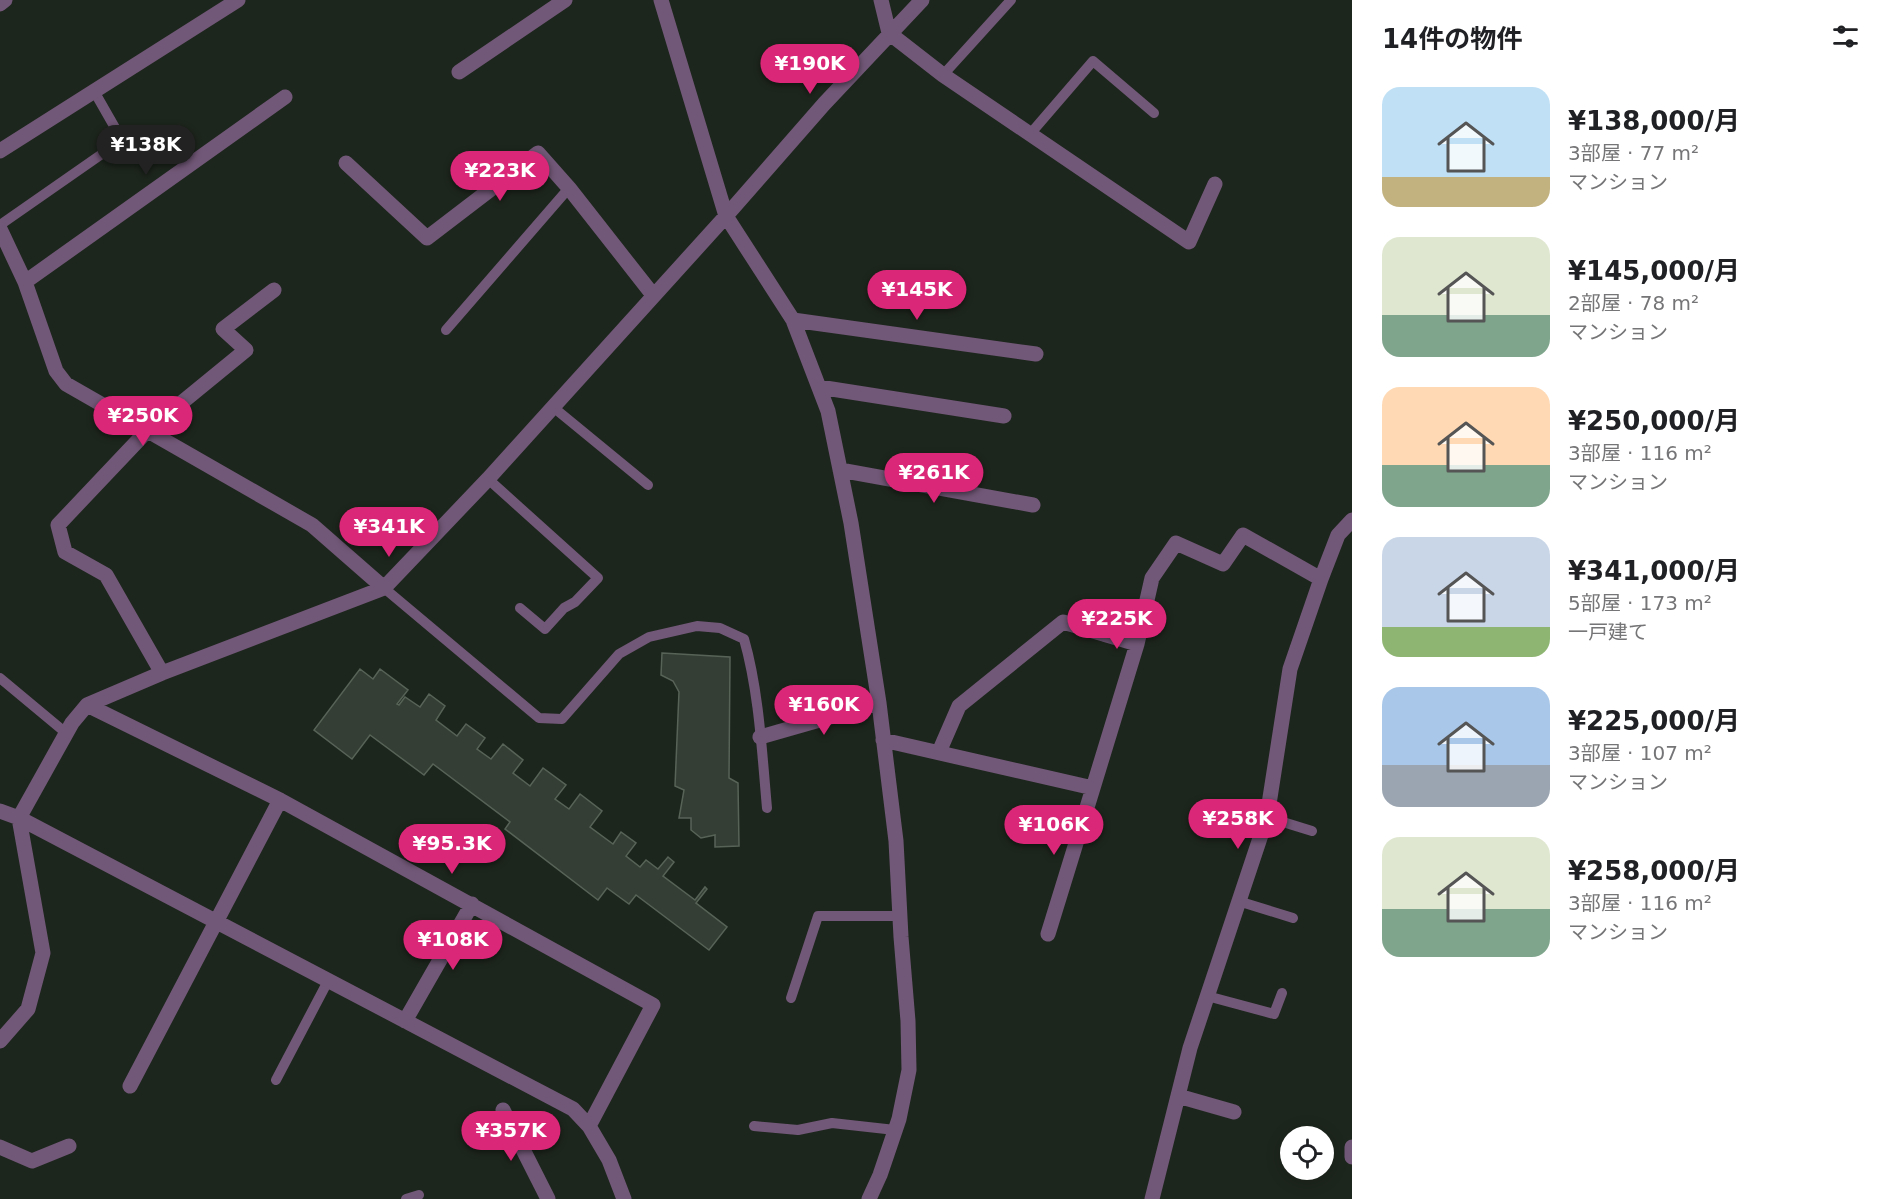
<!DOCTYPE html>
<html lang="ja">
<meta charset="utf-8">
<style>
:root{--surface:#fff;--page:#f2f2f2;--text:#202124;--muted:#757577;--accent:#db2777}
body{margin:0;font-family:"DejaVu Sans","Noto Sans JP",sans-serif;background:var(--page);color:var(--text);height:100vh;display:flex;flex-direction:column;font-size:22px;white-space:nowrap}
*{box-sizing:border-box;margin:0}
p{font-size:20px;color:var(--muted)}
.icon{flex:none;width:33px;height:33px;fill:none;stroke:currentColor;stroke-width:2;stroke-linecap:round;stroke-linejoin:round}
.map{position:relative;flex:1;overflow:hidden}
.panel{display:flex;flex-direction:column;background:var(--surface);width:540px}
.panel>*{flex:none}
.controls{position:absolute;left:1280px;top:1126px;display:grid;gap:12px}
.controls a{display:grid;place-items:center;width:54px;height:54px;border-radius:50%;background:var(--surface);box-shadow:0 3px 15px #0003;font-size:30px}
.price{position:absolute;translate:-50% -51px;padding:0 14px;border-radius:21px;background:var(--accent);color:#fff;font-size:20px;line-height:39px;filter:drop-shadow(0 2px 3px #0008)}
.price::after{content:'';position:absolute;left:50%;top:36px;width:18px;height:14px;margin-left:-9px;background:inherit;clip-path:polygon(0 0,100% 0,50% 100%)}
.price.on{background:#222;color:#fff}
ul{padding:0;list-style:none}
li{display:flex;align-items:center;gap:18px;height:150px;padding:0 30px}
li span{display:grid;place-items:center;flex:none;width:168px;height:120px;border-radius:18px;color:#555}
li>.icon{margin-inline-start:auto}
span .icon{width:72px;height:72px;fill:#fffc;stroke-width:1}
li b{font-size:26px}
h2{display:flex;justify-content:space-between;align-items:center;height:72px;padding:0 30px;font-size:26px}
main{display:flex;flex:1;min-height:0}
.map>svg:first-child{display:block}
.building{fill:#343e34;stroke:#586358;stroke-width:1.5}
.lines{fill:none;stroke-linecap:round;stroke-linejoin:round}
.lane{stroke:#725878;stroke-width:10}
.street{stroke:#725878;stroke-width:15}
</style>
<main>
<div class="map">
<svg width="1352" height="1199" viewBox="0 0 1352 1199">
<rect width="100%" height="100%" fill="#1d261d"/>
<path class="building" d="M662,653L730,657L729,778L738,783L739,846L715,847V835L701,838L691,830V818H679L684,790L675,786L679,692L673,681L661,675Z
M360,669L373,679L380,669L408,690L397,704L399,705L405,697L420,707L429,694L445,706L436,720L457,736L466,724L485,738L477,749L491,759L503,744L523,760L513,773L530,786L543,768L566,785L555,799L569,809L580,794L602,811L590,827L613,844L621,832L636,843L626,856L640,867L646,860L658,869L668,857L674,862L663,876L695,900L705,887L707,889L696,903L727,927L709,950L636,895L629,904L607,888L598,900L505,829L510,822L433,764L424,775L370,735L352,759L314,730Z"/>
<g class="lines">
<path class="lane" d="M943,75L1011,0
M1031,133L1093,61L1154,113
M0,225L122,140L94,91
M446,330L569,188
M553,407L648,485
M488,479L598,578L575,602L564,608L545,629L520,608
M384,588L539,718L562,719L619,654L649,637L697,626L720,628L744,639C759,691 762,753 767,808
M0,678L66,733
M1267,817L1312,831
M1238,901L1293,918
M1207,996L1274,1014L1282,993
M791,998L818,916H900
M276,1080L328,981
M754,1126L798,1130L832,1123L895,1130
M406,1199L419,1195"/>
<path class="street" d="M661,0L726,216L793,320L828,411L851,523L879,703L896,841L901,937L908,1021L909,1070L899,1119L880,1175L869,1199
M881,0L889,33L943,75L1189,242L1215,184
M0,4L5,0
M459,72L565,0
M0,151L238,0
M346,163L427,238L538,153L569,188L653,295
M0,229L25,282L56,371L66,384L312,525L384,588
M25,282L285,97
M793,320L1036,354
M819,387L1004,416
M840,470L1033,505
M162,673L106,575L65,552L58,525L147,431L246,350L223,329L274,290
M87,705L280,800L653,1005L589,1126
M760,737L879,703
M883,740L1093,788L1137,644L1152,578L1176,543L1223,564L1243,535L1321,579
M939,752L959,706L1063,622L1137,644
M0,811L19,818L573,1109L589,1126L609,1160L624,1199
M1048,934L1093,788
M405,1021L472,904
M0,1041L28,1009L43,953L19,818L72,723L87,705L162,673L384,588L488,479L726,216L824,104L922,0
M130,1086L280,800
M1178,1096L1234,1112
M503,1110L548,1199
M0,1147L32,1161L69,1146
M1352,1147V1157
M1152,1199L1190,1048L1267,817L1290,669L1321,579L1338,535L1352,520"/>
</g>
</svg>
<div class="controls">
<a><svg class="icon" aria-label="locate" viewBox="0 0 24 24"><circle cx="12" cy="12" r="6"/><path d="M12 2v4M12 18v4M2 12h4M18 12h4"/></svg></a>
</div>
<b class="price" style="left:810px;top:95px">¥190K</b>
<b class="price on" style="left:146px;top:176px">¥138K</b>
<b class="price" style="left:500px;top:202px">¥223K</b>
<b class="price" style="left:917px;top:321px">¥145K</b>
<b class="price" style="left:143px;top:447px">¥250K</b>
<b class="price" style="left:934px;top:504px">¥261K</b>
<b class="price" style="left:389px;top:558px">¥341K</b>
<b class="price" style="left:1117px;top:650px">¥225K</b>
<b class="price" style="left:824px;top:736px">¥160K</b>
<b class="price" style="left:1238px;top:850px">¥258K</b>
<b class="price" style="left:1054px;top:856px">¥106K</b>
<b class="price" style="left:452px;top:875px">¥95.3K</b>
<b class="price" style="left:453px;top:971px">¥108K</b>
<b class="price" style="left:511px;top:1162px">¥357K</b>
</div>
<section class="panel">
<h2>14件の物件<svg class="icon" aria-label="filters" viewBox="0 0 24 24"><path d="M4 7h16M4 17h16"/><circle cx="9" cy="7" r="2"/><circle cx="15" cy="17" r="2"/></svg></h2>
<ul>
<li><span style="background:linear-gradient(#bfe0f5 75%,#c2b280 0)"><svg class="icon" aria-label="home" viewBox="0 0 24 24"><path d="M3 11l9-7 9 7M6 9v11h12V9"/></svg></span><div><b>¥138,000/月</b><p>3部屋 · 77 m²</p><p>マンション</p></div></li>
<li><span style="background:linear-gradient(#dfe7d0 65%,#7fa58c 0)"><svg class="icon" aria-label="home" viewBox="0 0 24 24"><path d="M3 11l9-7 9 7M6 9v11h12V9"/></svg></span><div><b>¥145,000/月</b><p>2部屋 · 78 m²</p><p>マンション</p></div></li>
<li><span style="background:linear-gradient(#ffd9b3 65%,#7fa58c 0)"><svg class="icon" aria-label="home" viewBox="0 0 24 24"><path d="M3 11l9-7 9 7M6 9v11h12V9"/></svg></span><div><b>¥250,000/月</b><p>3部屋 · 116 m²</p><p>マンション</p></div></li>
<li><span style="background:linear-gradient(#c9d6e8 75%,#8fb573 0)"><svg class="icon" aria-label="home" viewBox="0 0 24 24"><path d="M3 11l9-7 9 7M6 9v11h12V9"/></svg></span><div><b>¥341,000/月</b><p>5部屋 · 173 m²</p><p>一戸建て</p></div></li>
<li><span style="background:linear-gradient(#a9c7e8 65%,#9aa5b1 0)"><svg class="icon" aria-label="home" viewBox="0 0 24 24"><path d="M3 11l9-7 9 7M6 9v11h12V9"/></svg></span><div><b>¥225,000/月</b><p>3部屋 · 107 m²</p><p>マンション</p></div></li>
<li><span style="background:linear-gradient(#dfe7d0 60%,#7fa58c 0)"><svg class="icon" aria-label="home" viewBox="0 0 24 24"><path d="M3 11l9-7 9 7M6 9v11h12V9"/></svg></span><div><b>¥258,000/月</b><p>3部屋 · 116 m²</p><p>マンション</p></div></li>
</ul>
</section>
</main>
